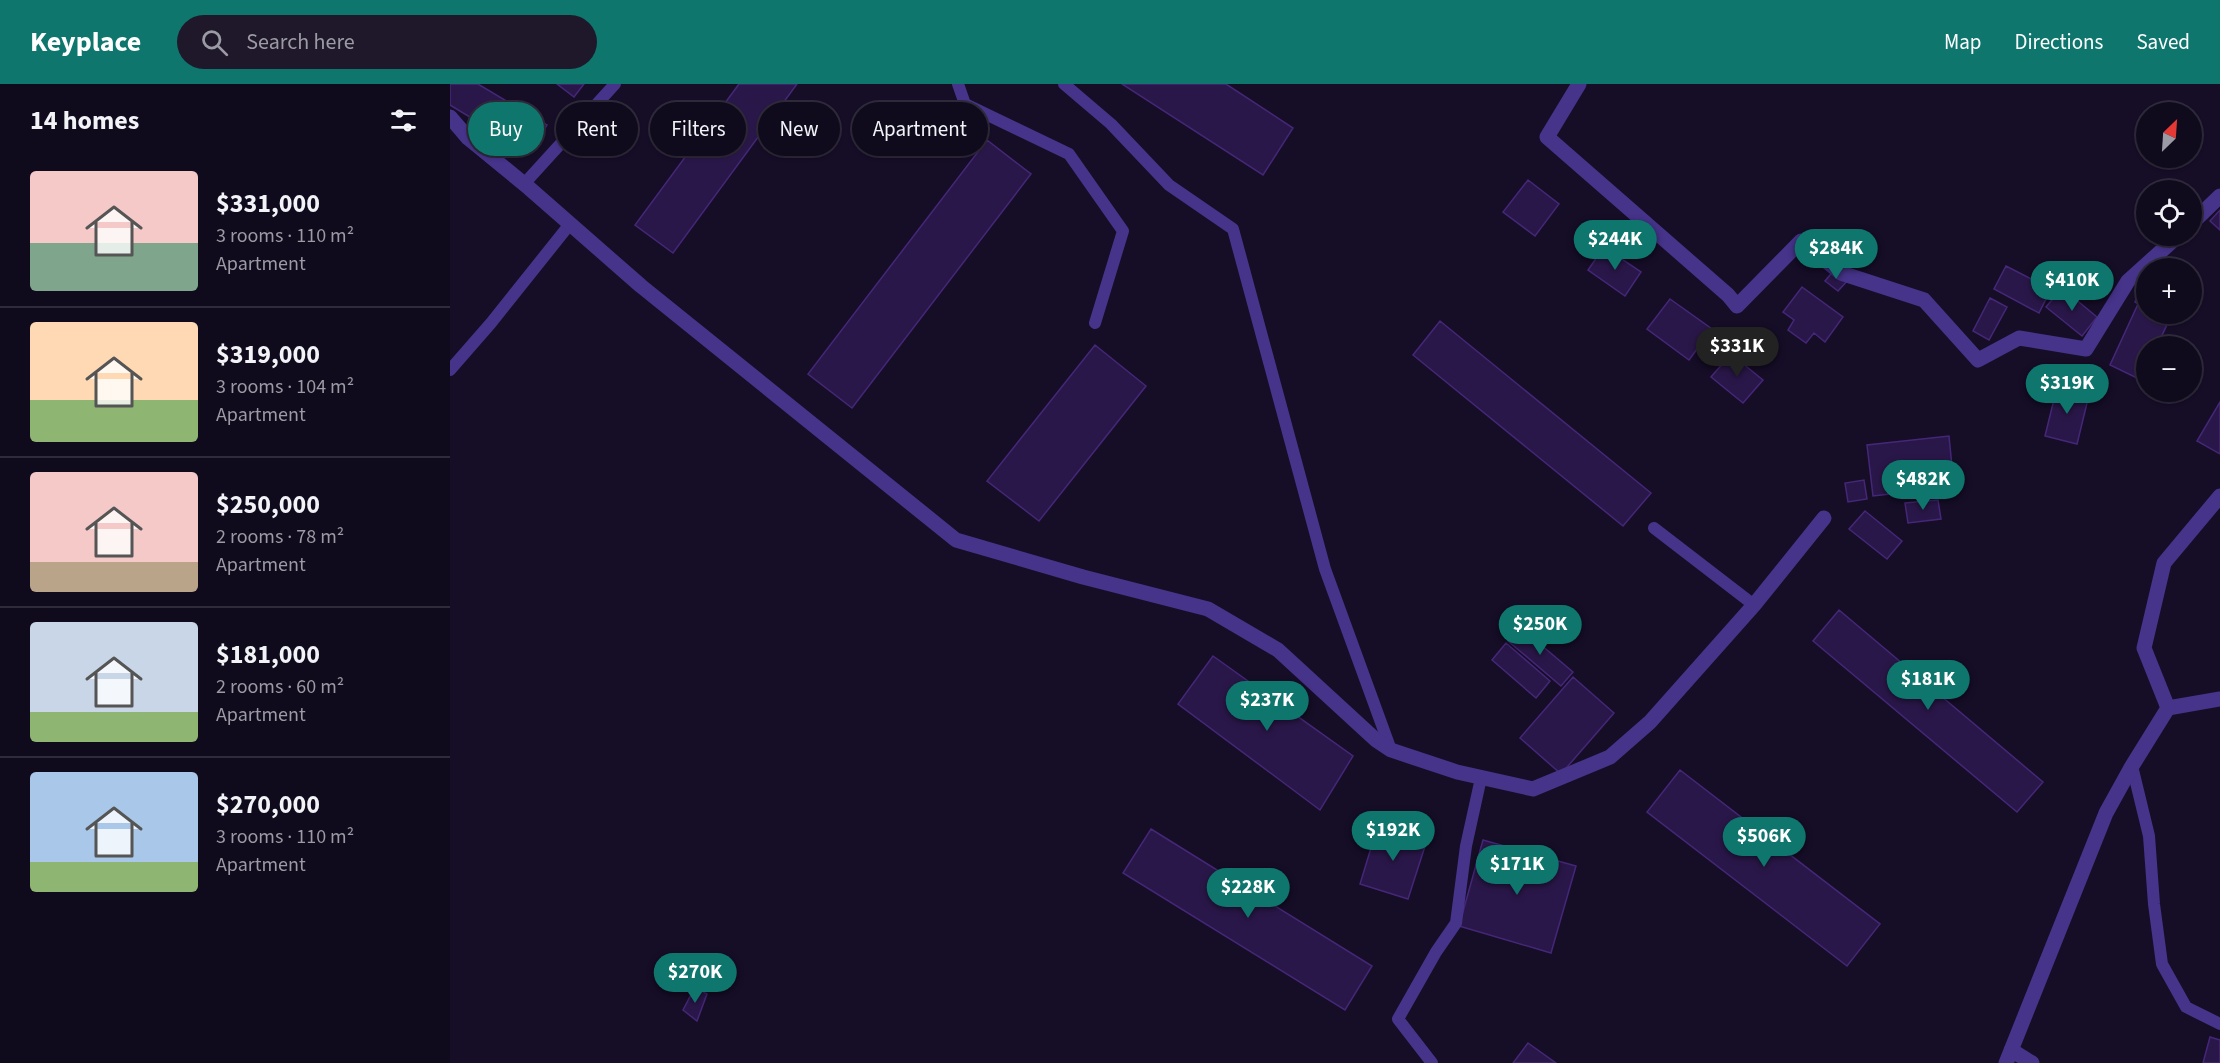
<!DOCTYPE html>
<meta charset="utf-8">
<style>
:root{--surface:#100a1d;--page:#1e182a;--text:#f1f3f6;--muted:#9c9aa4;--line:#302b3b;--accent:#0f766e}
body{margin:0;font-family:"Source Sans 3",sans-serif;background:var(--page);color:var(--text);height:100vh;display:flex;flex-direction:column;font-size:22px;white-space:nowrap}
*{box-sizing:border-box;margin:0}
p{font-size:20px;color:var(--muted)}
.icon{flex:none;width:33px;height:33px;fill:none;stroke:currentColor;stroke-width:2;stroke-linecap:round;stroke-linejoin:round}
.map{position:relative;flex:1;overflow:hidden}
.panel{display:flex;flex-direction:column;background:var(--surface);width:450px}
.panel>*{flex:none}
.hud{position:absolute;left:18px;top:18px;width:570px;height:54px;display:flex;gap:12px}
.needle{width:39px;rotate:25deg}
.controls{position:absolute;left:1686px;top:18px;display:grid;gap:12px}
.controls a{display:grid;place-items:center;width:66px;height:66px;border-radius:50%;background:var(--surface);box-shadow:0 2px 4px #0004,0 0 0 2px var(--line);font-size:30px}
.price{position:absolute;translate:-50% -51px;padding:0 14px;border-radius:21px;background:var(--accent);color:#fff;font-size:20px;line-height:39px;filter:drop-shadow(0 2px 3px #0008)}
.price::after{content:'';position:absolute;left:50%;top:36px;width:18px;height:14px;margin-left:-9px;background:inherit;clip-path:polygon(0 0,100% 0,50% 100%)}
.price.active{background:#222;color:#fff}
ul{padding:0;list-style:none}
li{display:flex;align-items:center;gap:18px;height:150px;padding:0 30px}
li+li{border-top:2px solid var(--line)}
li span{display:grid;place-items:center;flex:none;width:168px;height:120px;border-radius:6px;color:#555}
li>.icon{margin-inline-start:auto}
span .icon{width:72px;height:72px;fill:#fffc;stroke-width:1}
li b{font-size:26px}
h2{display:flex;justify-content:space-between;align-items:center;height:72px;padding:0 30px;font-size:26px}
.tag{padding:0 21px;border-radius:27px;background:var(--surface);box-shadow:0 2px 4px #0004,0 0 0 2px var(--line);font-size:21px;line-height:54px}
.tag.active{background:var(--accent);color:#fff}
header{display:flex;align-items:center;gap:36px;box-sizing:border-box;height:84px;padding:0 30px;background:var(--accent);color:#fff}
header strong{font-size:28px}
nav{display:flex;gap:33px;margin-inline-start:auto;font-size:21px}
.search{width:420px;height:54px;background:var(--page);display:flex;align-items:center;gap:15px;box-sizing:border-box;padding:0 21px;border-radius:33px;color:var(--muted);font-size:22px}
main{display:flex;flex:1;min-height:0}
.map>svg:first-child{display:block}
.building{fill:#2a1749;stroke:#452778;stroke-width:1.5}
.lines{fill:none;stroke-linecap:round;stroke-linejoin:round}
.service{stroke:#46338a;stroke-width:12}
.minor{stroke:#46338a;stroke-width:15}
</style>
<header>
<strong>Keyplace</strong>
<div class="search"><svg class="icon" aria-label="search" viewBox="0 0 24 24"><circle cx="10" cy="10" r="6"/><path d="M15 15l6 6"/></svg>Search here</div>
<nav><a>Map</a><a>Directions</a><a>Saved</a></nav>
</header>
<main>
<section class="panel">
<h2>14 homes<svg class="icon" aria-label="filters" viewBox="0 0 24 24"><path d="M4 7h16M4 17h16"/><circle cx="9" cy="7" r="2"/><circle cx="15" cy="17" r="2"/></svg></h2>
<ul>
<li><span style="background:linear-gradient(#f6c9c9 60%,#7fa58c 0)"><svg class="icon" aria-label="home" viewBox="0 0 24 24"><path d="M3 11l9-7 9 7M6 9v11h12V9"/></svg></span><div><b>$331,000</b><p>3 rooms · 110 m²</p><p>Apartment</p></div></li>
<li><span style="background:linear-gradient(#ffd9b3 65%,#8fb573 0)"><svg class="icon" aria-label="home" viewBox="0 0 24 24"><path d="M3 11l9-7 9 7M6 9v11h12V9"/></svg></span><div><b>$319,000</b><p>3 rooms · 104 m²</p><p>Apartment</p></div></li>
<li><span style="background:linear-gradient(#f6c9c9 75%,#b9a48a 0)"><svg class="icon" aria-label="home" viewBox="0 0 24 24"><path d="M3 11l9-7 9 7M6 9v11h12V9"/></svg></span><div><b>$250,000</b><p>2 rooms · 78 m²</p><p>Apartment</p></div></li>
<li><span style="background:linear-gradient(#c9d6e8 75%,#8fb573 0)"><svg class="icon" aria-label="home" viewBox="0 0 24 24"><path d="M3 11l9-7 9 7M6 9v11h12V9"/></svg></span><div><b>$181,000</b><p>2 rooms · 60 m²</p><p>Apartment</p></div></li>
<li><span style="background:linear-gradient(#a9c7e8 75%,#8fb573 0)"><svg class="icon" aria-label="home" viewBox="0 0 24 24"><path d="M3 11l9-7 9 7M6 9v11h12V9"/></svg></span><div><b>$270,000</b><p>3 rooms · 110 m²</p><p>Apartment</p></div></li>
</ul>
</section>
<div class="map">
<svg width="1770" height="979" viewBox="0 0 1770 979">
<rect width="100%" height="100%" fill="#160d27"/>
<path class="building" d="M0,0H28L97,41L79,69L0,21Z
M107,0H134L124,13Z
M289,0H347L223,169L185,141Z
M672,0H776L843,44L813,91Z
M537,56L581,90L402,324L358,290Z
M1078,96L1109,120L1085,152L1053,128Z
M1770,126V146L1760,137Z
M1154,163L1191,188L1175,212L1138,186Z
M1556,182L1601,205L1589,229L1544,205Z
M1385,185L1398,196L1388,207L1375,197Z
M1352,203L1393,233L1375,258L1364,249L1356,259L1338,246L1344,236L1333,228Z
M1612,204L1647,233L1632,252L1596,223Z
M1690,206L1695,208L1696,206V230H1722L1707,262H1696V284L1691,296L1660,281L1688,220L1685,218Z
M1540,214L1557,223L1539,256L1523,247Z
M1220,215L1262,245L1239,276L1197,245Z
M990,237L1201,409L1173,442L963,271Z
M645,261L696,302L589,437L537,397Z
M1281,270L1313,296L1293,319L1261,293Z
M1607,303L1639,311L1627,360L1595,352Z
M1770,318V370L1747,357Z
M1499,352L1504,403L1423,412L1417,361Z
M1414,396L1417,415L1398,418L1395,399Z
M1488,416L1491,435L1458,439L1455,419Z
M1415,427L1452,457L1437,475L1399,445Z
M1389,526L1593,698L1567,728L1363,557Z
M1070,543L1123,588L1111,602L1058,557Z
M1056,559L1100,597L1086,614L1042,576Z
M763,572L903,672L870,726L728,620Z
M1123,593L1164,629L1111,690L1070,654Z
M1230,686L1430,840L1397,882L1197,728Z
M928,741L977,756L958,815L910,800Z
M701,745L922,882L895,926L673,789Z
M1033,756L1126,782L1101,869L1009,842Z
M245,903L257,910L247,937L233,926Z
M1760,953L1770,956V979H1753Z
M1078,959L1106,979H1063Z"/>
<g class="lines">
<path class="service" d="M508,0L515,20L619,70L673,147L645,239
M614,0L661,40L719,101L783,145L875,485L941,666
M74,100L165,0
M0,286L41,239L120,140
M1204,444L1304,521
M1682,682L1699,752L1704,820L1712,880L1736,923L1770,940
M982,979L948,935L986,868L1006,839L1016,762L1031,694"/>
<path class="minor" d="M1129,0L1097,53L1278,211L1287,222L1351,157L1391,189L1474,216L1528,276L1569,254L1636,265L1678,197L1728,152
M0,33L18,54L79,104L191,202L506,456L633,493L758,525L828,566L926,656L941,666L1007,688L1083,705L1160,673L1200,638L1304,521L1374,434
M1742,139L1770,112
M1718,624L1694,564L1714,479L1770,412
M1561,966L1582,979
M1556,979L1656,729L1682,682L1718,624L1770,615"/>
</g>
</svg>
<div class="controls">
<a><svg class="needle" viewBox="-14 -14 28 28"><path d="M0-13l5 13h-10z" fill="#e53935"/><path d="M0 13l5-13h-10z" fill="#9c9aa4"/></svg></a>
<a><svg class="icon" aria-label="locate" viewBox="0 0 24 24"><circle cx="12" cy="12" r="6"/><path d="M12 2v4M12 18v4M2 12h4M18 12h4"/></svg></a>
<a>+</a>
<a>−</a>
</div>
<b class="price" style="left:1165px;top:187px">$244K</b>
<b class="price" style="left:1386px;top:196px">$284K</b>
<b class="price" style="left:1622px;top:228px">$410K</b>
<b class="price active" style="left:1287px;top:294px">$331K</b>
<b class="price" style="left:1617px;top:331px">$319K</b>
<b class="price" style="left:1473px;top:427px">$482K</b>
<b class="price" style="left:1090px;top:572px">$250K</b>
<b class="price" style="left:1478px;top:627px">$181K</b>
<b class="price" style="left:817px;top:648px">$237K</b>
<b class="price" style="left:943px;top:778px">$192K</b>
<b class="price" style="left:1314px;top:784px">$506K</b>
<b class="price" style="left:1067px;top:812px">$171K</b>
<b class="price" style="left:798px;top:835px">$228K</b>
<b class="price" style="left:245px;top:920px">$270K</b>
<div class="hud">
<a class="tag active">Buy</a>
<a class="tag">Rent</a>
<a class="tag">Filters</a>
<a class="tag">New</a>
<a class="tag">Apartment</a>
</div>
</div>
</main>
